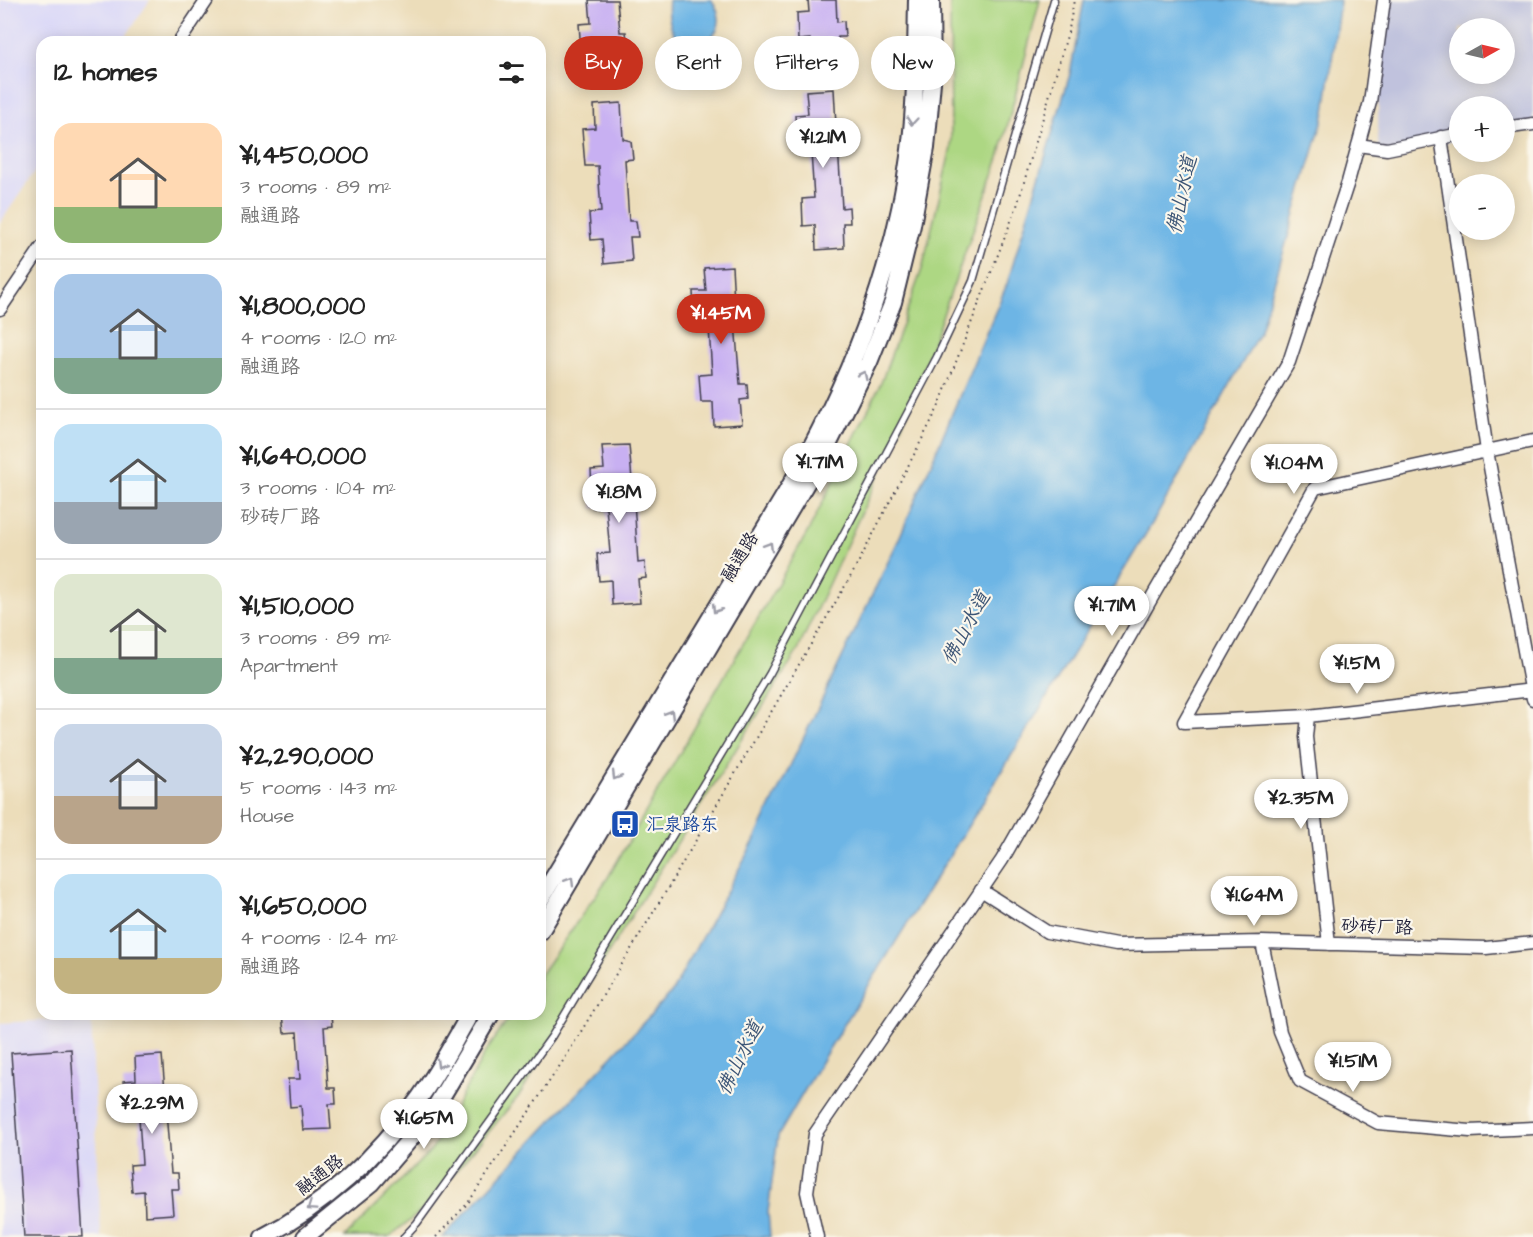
<!DOCTYPE html>
<meta charset="utf-8">
<style>
:root{--surface:#fff;--page:#f6f6f6;--text:#222;--muted:#767676;--line:#e0e0e0;--accent:#c8321e}
body{margin:0;font-family:"Architects Daughter","LXGW WenKai TC",sans-serif;background:var(--page);color:var(--text);height:100vh;display:flex;flex-direction:column;font-size:22px;white-space:nowrap}
*{box-sizing:border-box;margin:0}
p{font-size:20px;color:var(--muted)}
.icon{flex:none;width:33px;height:33px;fill:none;stroke:currentColor;stroke-width:2;stroke-linecap:round;stroke-linejoin:round}
.map{position:relative;flex:1;overflow:hidden}
.sheet{position:absolute;left:36px;top:36px;width:510px;height:984px;display:flex;flex-direction:column;background:var(--surface);border-radius:18px;box-shadow:0 3px 15px #0003}
.sheet>*{flex:none}
.top-card{position:absolute;left:564px;top:36px;width:570px;height:54px;display:flex;gap:12px}
.needle{width:39px;rotate:82deg}
.fabs{position:absolute;left:1449px;top:18px;display:grid;gap:12px}
.fabs a{display:grid;place-items:center;width:66px;height:66px;border-radius:50%;background:var(--surface);box-shadow:0 3px 15px #0003;font-size:30px}
.price{position:absolute;translate:-50% -51px;padding:0 14px;border-radius:21px;background:#fff;color:#222;font-size:20px;line-height:39px;filter:drop-shadow(0 2px 3px #0008)}
.price::after{content:'';position:absolute;left:50%;top:36px;width:18px;height:14px;margin-left:-9px;background:inherit;clip-path:polygon(0 0,100% 0,50% 100%)}
.price.current{background:var(--accent);color:#fff}
ul{padding:0;list-style:none}
li{display:flex;align-items:center;gap:18px;height:150px;padding:0 18px}
li+li{border-top:2px solid var(--line)}
li span{display:grid;place-items:center;flex:none;width:168px;height:120px;border-radius:18px;color:#555}
li>.icon{margin-inline-start:auto}
span .icon{width:72px;height:72px;fill:#fffc;stroke-width:1}
li b{font-size:26px}
h2{display:flex;justify-content:space-between;align-items:center;height:72px;padding:0 18px;font-size:26px}
.tag{padding:0 21px;border-radius:27px;background:var(--surface);box-shadow:0 3px 15px #0003;font-size:21px;line-height:54px}
.tag.current{background:var(--accent);color:#fff}
.map>svg:first-child{display:block}
.built{fill:#d9d7f8}
.industrial{fill:#c0c2dd;fill-rule:evenodd}
.green{fill:#add783;stroke:#687c5f;stroke-width:1.5}
.water{fill:#6db5e5;stroke:#486c90;stroke-width:1.5}
.building{fill:#c8b0f2}
.lines{fill:none;stroke-linecap:round;stroke-linejoin:round}
.lane-casing{stroke:#403e4e;stroke-width:9}
.street-casing{stroke:#403e4e;stroke-width:15}
.secondary-casing{stroke:#403e4e;stroke-width:20}
.path{stroke:#403e4e;stroke-width:2;stroke-dasharray:1.5 4.5;stroke-linecap:butt}
.lane{stroke:#fff;stroke-width:6}
.street{stroke:#fff;stroke-width:12}
.secondary{stroke:#fff;stroke-width:16}
.oneway{stroke:#9c9ca7}
.labels{text-anchor:middle;dominant-baseline:central;stroke-width:4.5;stroke-linejoin:round;paint-order:stroke}
.street-label{font-size:18px;fill:#22223b;stroke:#fbf7ec}
.transit-label{font-size:18px;fill:#164399;stroke:#fbf7ec;text-anchor:start}
.water-label{font-size:20px;font-style:italic;fill:#3c5576;stroke:#fbf7ec}
</style>
<div class="map">
<svg width="1533" height="1237" viewBox="0 0 1533 1237">
<rect width="100%" height="100%" fill="#fbf7ec"/>
<filter id="ink" filterUnits="userSpaceOnUse"><feTurbulence type="fractalNoise" baseFrequency=".0167" numOctaves="2"/><feDisplacementMap in="SourceGraphic" scale="12" xChannelSelector="R" yChannelSelector="G"/><feConvolveMatrix kernelMatrix="1 2 1 2 8 2 1 2 1" color-interpolation-filters="sRGB"/></filter>
<filter id="wash" filterUnits="userSpaceOnUse"><feTurbulence type="fractalNoise" baseFrequency=".008" numOctaves="4" result="noise"/><feDisplacementMap in="SourceGraphic" scale="24" xChannelSelector="R" yChannelSelector="G"/><feGaussianBlur stdDeviation="1.35" result="paint"/><feColorMatrix in="noise" values="0 0 0 0 0 0 0 0 0 0 0 0 0 0 0 0 0 1.4 0 .05"/><feComposite in="paint" operator="in"/></filter>
<g filter="url(#wash)">
<rect width="100%" height="100%" fill="#ecddba"/>
<path class="built" d="M0,0H150L122,42H42V161L0,223Z
M91,1018L101,1237H0V1023Z"/>
<path class="industrial" d="M1379,0H1533V127L1505,132L1504,106H1460L1459,140L1378,154ZM1460,28H1504V74H1460Z"/>
<path class="green" d="M950,0H1040L999,158L908,412L797,652L518,1097L424,1209L389,1237H345L433,1148L485,1053L512,1014H540V975L607,879L810,528L881,383L922,269L951,148Z"/>
<path class="water" d="M669,0H712C714,4 717,9 718,13C724,36 700,47 681,44C670,30 667,17 669,0Z
M1084,0H1340L1325,112L1260,331L1156,517L985,799L827,1052L778,1136L768,1212L770,1237H443L672,992L754,841L898,541L1007,284L1070,74Z
M714,51L723,52L725,62C710,93 689,77 666,66L665,57L670,53L698,54Z"/>
<g id="blocks">
<path class="building" d="M589,0H617L620,32H626L628,47L620,48L622,73L594,74L592,50L581,51L579,24L591,23Z
M808,0H836L837,22L844,21L845,37H838L839,62L812,64L810,39L798,40L797,13L809,12Z
M834,89L836,125L844,127L845,145L838,146L842,208L849,207L850,223H843L844,248L816,250L815,225L803,226L802,199L814,198L811,152L797,153L795,115L808,114L806,91Z
M621,103L623,139L631,141L633,159L625,160L629,221H636L638,237H630L632,261L604,264L602,239L591,240L589,213L601,212L598,166H585L582,129L595,128L594,105Z
M732,266L734,302L742,304L743,322L735,323L740,384H747L748,399L740,400L742,424L714,426L713,402H701L699,375L712,374L709,328L695,329L693,291H706L704,268Z
M629,445L632,480L640,483L641,501H634L638,563L645,562L646,578L638,579L640,603L612,605L611,580L599,581L597,554L610,553L606,507L593,508L591,470L604,469L602,446Z
M282,1014H331L332,1026L324,1027L328,1088H335L336,1104H329L331,1129L303,1130L301,1106L290,1107L288,1079H300L297,1032L284,1033Z
M71,1049L83,1237H24L11,1053Z
M162,1055L165,1091L173,1093L174,1111L166,1112L171,1173H178L179,1189H171L173,1214L145,1216L144,1191L132,1192L130,1165L142,1164L139,1118L126,1119L123,1081L136,1080L135,1057Z"/>
</g>
</g>
<g filter="url(#ink)">
<use href="#blocks" fill-opacity="0" stroke="#403e4e" stroke-width="1.5"/>
<g class="lines">
<g class="lane-casing">
<path id="lane" d="M404,1237L417,1223L552,1036L770,673L937,357L973,281L1054,0"/>
</g>
<g class="street-casing">
<path id="street" d="M179,42L207,0
M1504,128L1533,124
M1441,137L1487,451L1533,699
M1358,145L1387,149L1460,134
M0,309L42,247
M1308,716L1306,737L1329,944
M1184,722L1315,488L1533,441
M1184,722L1308,716L1533,690
M981,890L1047,932L1116,945L1262,942L1486,948L1533,943
M1262,942L1280,1032L1300,1081L1378,1123L1470,1131L1533,1128
M817,1237L807,1192L815,1134L1002,860L1155,592L1289,362L1348,182L1370,102L1384,0"/>
</g>
<g class="secondary-casing">
<path id="secondary" d="M540,900L785,495C847,387 894,275 910,150C916,101 916,50 917,0
M540,932L824,453L869,362L893,302L912,225L926,148L932,82L931,0
M263,1237C327,1204 379,1155 420,1097C439,1071 454,1041 470,1014
M305,1237L372,1183L430,1116L491,1014"/>
</g>
<path class="path" d="M436,1237L468,1203L565,1058L665,893L855,569L938,408L1017,206L1069,29L1074,0"/>
<use href="#lane" class="lane"/>
<use href="#street" class="street"/>
<use href="#secondary" class="secondary"/>
</g>
<defs><path id="oneway-chevron" d="M-2-3.5L2.5 0L-2 3.5" fill="none" stroke-width="1.6" stroke-linecap="round" stroke-linejoin="round" transform="scale(1.5)"/></defs>
<g class="oneway">
<use href="#oneway-chevron" transform="translate(912 121) rotate(95)"/>
<use href="#oneway-chevron" transform="translate(863 375) rotate(-64)"/>
<use href="#oneway-chevron" transform="translate(769 546) rotate(-59)"/>
<use href="#oneway-chevron" transform="translate(716 609) rotate(121)"/>
<use href="#oneway-chevron" transform="translate(670 714) rotate(-59)"/>
<use href="#oneway-chevron" transform="translate(616 776) rotate(121)"/>
<use href="#oneway-chevron" transform="translate(570 881) rotate(-59)"/>
<use href="#oneway-chevron" transform="translate(440 1064) rotate(121)"/>
<use href="#oneway-chevron" transform="translate(311 1207) rotate(146)"/>
</g>
</g>
<defs>
<g id="bus-square" transform="scale(1.5)"><rect x="-9" y="-9" width="18" height="18" rx="4" fill="#1a4fb4" stroke="#fbf7ec"/><path d="M-5-6H5V4H4V6H2V4H-2V6H-4V4H-5ZM-3.5-4V0h7V-4ZM-3.5 1.2v1.5H-2V1.2ZM2 1.2v1.5H3.5V1.2Z" fill="#fff"/></g>
</defs>
<g fill-rule="evenodd">
<use href="#bus-square" x="625" y="824"/>
</g>
<g class="labels">
<g class="street-label">
<text transform="translate(740 557) rotate(-59)">融通路</text>
<text transform="translate(1377 927) rotate(2)">砂砖厂路</text>
<text transform="translate(320 1175) rotate(-38)">融通路</text>
</g>
<g class="transit-label">
<text x="646" y="824">汇泉路东</text>
</g>
<g class="water-label">
<text transform="translate(1182 195) rotate(-78)">佛山水道</text>
<text transform="translate(966 628) rotate(-62)">佛山水道</text>
<text transform="translate(740 1058) rotate(-64)">佛山水道</text>
</g>
</g>
</svg>
<div class="fabs">
<a><svg class="needle" viewBox="-14 -14 28 28"><path d="M0-13l5 13h-10z" fill="#e53935"/><path d="M0 13l5-13h-10z" fill="#767676"/></svg></a>
<a>+</a>
<a>−</a>
</div>
<b class="price" style="left:823px;top:169px">¥1.21M</b>
<b class="price current" style="left:721px;top:345px">¥1.45M</b>
<b class="price" style="left:820px;top:494px">¥1.71M</b>
<b class="price" style="left:1294px;top:495px">¥1.04M</b>
<b class="price" style="left:619px;top:524px">¥1.8M</b>
<b class="price" style="left:1112px;top:637px">¥1.71M</b>
<b class="price" style="left:1357px;top:695px">¥1.5M</b>
<b class="price" style="left:1301px;top:830px">¥2.35M</b>
<b class="price" style="left:1254px;top:927px">¥1.64M</b>
<b class="price" style="left:1353px;top:1093px">¥1.51M</b>
<b class="price" style="left:152px;top:1135px">¥2.29M</b>
<b class="price" style="left:424px;top:1150px">¥1.65M</b>
<div class="top-card">
<a class="tag current">Buy</a>
<a class="tag">Rent</a>
<a class="tag">Filters</a>
<a class="tag">New</a>
</div>
<section class="sheet">
<h2>12 homes<svg class="icon" aria-label="filters" viewBox="0 0 24 24"><path d="M4 7h16M4 17h16"/><circle cx="9" cy="7" r="2"/><circle cx="15" cy="17" r="2"/></svg></h2>
<ul>
<li><span style="background:linear-gradient(#ffd9b3 70%,#8fb573 0)"><svg class="icon" aria-label="home" viewBox="0 0 24 24"><path d="M3 11l9-7 9 7M6 9v11h12V9"/></svg></span><div><b>¥1,450,000</b><p>3 rooms · 89 m²</p><p>融通路</p></div></li>
<li><span style="background:linear-gradient(#a9c7e8 70%,#7fa58c 0)"><svg class="icon" aria-label="home" viewBox="0 0 24 24"><path d="M3 11l9-7 9 7M6 9v11h12V9"/></svg></span><div><b>¥1,800,000</b><p>4 rooms · 120 m²</p><p>融通路</p></div></li>
<li><span style="background:linear-gradient(#bfe0f5 65%,#9aa5b1 0)"><svg class="icon" aria-label="home" viewBox="0 0 24 24"><path d="M3 11l9-7 9 7M6 9v11h12V9"/></svg></span><div><b>¥1,640,000</b><p>3 rooms · 104 m²</p><p>砂砖厂路</p></div></li>
<li><span style="background:linear-gradient(#dfe7d0 70%,#7fa58c 0)"><svg class="icon" aria-label="home" viewBox="0 0 24 24"><path d="M3 11l9-7 9 7M6 9v11h12V9"/></svg></span><div><b>¥1,510,000</b><p>3 rooms · 89 m²</p><p>Apartment</p></div></li>
<li><span style="background:linear-gradient(#c9d6e8 60%,#b9a48a 0)"><svg class="icon" aria-label="home" viewBox="0 0 24 24"><path d="M3 11l9-7 9 7M6 9v11h12V9"/></svg></span><div><b>¥2,290,000</b><p>5 rooms · 143 m²</p><p>House</p></div></li>
<li><span style="background:linear-gradient(#bfe0f5 70%,#c2b280 0)"><svg class="icon" aria-label="home" viewBox="0 0 24 24"><path d="M3 11l9-7 9 7M6 9v11h12V9"/></svg></span><div><b>¥1,650,000</b><p>4 rooms · 124 m²</p><p>融通路</p></div></li>
</ul>
</section>
</div>
